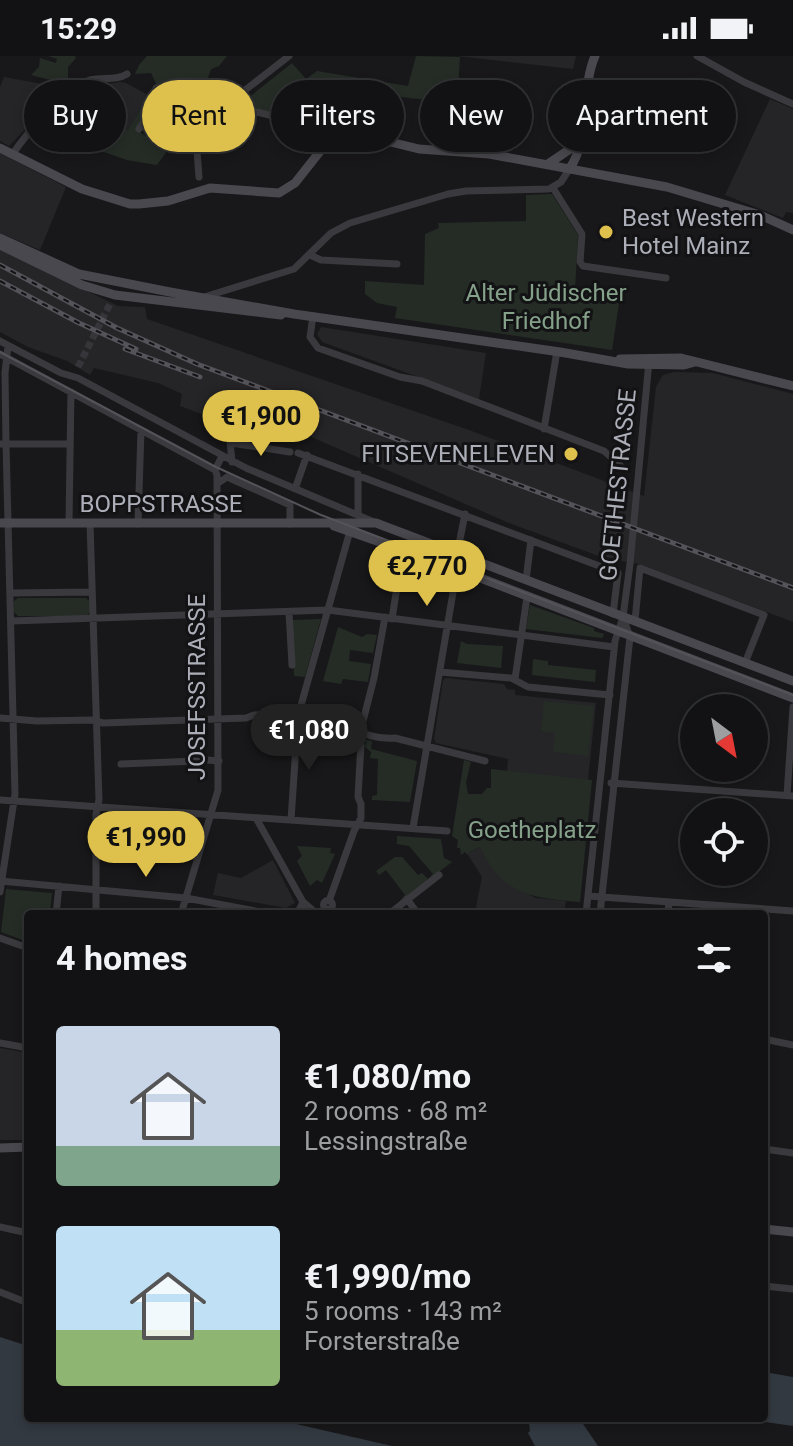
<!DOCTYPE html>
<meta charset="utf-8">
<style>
:root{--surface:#121214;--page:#1f2022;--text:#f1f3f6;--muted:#9c9ea0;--line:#313234;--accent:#dec04c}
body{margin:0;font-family:Roboto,sans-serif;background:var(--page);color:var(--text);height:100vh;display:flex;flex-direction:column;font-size:30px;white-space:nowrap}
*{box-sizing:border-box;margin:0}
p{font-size:26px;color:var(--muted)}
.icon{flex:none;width:44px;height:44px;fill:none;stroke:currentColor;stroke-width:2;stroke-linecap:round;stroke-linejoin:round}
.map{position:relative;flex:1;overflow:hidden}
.drawer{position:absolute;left:24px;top:854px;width:744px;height:512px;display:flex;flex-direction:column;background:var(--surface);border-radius:8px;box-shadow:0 4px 12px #0003,0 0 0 2px var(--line)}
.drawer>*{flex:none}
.guide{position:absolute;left:24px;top:24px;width:746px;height:72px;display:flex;gap:16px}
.needle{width:52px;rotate:148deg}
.fabs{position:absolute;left:680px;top:638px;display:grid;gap:16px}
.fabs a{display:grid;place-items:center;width:88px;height:88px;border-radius:50%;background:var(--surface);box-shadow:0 4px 12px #0003,0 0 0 2px var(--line);font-size:40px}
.price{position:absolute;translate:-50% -68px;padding:0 18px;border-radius:28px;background:var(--accent);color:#111;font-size:26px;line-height:52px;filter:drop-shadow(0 2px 4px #0008)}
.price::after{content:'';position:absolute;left:50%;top:48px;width:24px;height:18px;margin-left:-12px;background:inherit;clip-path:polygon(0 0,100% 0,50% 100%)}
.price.selected{background:#222;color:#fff}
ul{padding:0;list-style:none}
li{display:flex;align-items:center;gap:24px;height:200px;padding:0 32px}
li span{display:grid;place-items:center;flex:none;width:224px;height:160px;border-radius:8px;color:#555}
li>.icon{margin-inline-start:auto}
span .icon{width:96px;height:96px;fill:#fffc;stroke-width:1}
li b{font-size:34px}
h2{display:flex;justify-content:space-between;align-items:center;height:96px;padding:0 32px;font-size:34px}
.tag{padding:0 28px;border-radius:36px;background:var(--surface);box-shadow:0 4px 12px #0003,0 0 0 2px var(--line);font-size:28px;line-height:72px}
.tag.selected{background:var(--accent);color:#111}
.status{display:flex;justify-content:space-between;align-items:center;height:56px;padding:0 40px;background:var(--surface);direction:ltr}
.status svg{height:22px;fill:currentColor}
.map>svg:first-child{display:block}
.built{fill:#252427}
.green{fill:#252c26}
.water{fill:#333941}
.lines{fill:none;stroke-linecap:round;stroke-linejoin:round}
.street-tunnel{stroke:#36363a;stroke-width:7;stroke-dasharray:7 3.5;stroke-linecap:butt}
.street{stroke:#3a3a3e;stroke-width:7}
.secondary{stroke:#48484e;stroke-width:9}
.tram{stroke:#535359;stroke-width:2}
.rail-casing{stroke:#535359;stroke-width:5}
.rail{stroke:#131315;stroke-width:2;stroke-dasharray:6;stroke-linecap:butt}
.poi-dot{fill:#dec04c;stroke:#131315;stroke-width:3}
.labels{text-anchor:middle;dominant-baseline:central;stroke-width:6;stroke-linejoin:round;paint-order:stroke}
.poi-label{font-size:24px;fill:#acaeb8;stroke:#131315;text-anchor:start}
.park-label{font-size:24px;fill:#85a18a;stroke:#131315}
.street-label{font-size:24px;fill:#acaeb8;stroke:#131315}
</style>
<div class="status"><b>15:29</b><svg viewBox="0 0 49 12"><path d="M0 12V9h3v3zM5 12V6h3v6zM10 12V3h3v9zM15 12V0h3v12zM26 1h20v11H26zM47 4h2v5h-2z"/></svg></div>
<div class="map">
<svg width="793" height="1390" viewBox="0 0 793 1390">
<rect width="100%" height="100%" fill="#18181a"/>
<path class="built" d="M457,0H576L573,13Z
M4,21L65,32L9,90L0,85V31Z
M120,26L126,27L148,39L128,75L81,47L87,35L96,30Z
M770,43L793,53V157L786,156L783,162L725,139Z
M0,97L66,131L40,194L0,177Z
M0,193L118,250L145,251L147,263L469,374L644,440L656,331L663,319L674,316L713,317L793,338V566L639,508L604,502L509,467L263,360L225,349V367H209L204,359L180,350L182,338L158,327L94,312L90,319L67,305L28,291L0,276Z
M321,271L486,297L479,343L322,286L317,278Z
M446,622L504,628L507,633L515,634V639L596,647L588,724L507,716L508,703L436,687L434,683L443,624Z
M480,791L495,814L510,829L536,842L566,845L564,858L484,852L478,855L476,851L482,821L468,799L471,795Z
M273,804L295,847L286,852L213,839L218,817L241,822Z
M0,992L28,997V1084H0Z"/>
<path class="green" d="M48,0H75L76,2L68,11V23L63,27L31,19L39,11L40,2L56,7L57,3Z
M147,0H227L219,10L211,13L201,41L157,30L151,17L135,18L139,9Z
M416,0L460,1L458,33L465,35L460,65L445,66L427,44L367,37L351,42L347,58L337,63L323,62L324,56L317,50L298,45L295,63L238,50L292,7L306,23L317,15L408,30Z
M87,35L81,47L128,74L151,35L157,37L137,74L167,95L157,109L127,104L43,75Z
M552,138L578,179L575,234H621L612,294L395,262L397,251L377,247L365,238V225L424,229L425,178L439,172L438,167L526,165V139Z
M18,542H86L89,545L90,556L86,560H18L14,556V545Z
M530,549L594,572V575L604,578L602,582L526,573Z
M321,563L305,621L294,620L292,564Z
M338,571L362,581L367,578L377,579L373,597L350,594L349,605L371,608L368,626L343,623L341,628L323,625Z
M461,585L467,588L503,590L501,612L457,607Z
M533,603L548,605V609L596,614L595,626L532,619Z
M544,645L594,650L588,700L553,696L555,677L541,675Z
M362,683L372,685L371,693L417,705L410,746L372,744V740L377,739L378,703L370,702L371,696L362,688L366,689V686Z
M464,704L471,706L466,726L468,738H482L487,732H491V713L592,724L580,846C532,842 503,840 480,791L471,795L468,799L465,796L461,799L460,792H457L458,784L452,780Z
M397,780L441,783L444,802L452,806L399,846L405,839L386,814L379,819L376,815L395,801H402L418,819L422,817L428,823L433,818L409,790L397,788Z
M297,790L331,792L330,797L335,798L322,827L317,824L310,830L297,805L302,800Z
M6,833L52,837L50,858H28V886L1,876Z"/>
<path class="water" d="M0,1281L28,1290V1362H270L392,1390H0Z
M764,1316L793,1321V1370L738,1362H764Z
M515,1362H579L598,1390H535L528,1377L530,1375L529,1367Z"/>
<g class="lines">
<path class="street-tunnel" d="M78,311L111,246"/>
<path class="street" d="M697,0L744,26L793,48
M156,32L294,65L339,80
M139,73L162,35
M12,99C26,78 66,31 90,24C103,21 116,25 127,18
M199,121L197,95L226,49L289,0
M553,132L582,178L580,206L583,210L666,222
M310,199L321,204L397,208
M204,241L294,213L331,177L350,167L448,138L466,135L549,133L561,126L570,112
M313,260L310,281L318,292L400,321L422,325L604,395L622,411
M0,285L61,317L78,322L246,412L374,466
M0,298L215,414
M227,355L232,406
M544,373L557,295
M231,387L290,396
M0,388H69
M298,397L618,517L613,558
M358,418V459
M217,428L227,421L290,449V468
M295,433L307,399
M69,467L71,336
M90,467L99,744L96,758V858
M138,468L141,374
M457,498L465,458
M526,524L531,484
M11,537L91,536
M289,556L292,609
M392,563L402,499
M12,565L328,554L614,591
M635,565L640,512L764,559L745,607
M440,616L511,622L528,631L610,639
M515,623L527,541
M0,662L37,665L92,664L103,667L246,662L254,659L292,657L353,671C365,680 380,683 395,682L485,705
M207,704L219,705
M121,708L197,705
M611,727L793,740
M787,739L793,651
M0,744L447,775
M256,762L303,846L317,858
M291,764L298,660L350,475
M413,772L457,513
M0,825L186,842L271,858
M0,836L15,738L6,388L5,317L8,290
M588,840L793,855
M407,843L418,858
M323.5 849a4.5 4.5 0 1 1 9 0a4.5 4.5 0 1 1-9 0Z
M329,845L354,775L361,762V748L358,741L362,669L374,622L385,561
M56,858L59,830
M181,858L218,734L217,419L215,414L222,400
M297,858L303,846
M389,858L439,819
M586,858L615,585L623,561L630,508L649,305
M600,858L630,581L623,561
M668,858L669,846
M0,882L28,892
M764,983L793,989
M0,987L28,992
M764,1093L793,1097
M0,1171L28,1177
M764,1230L793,1233
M0,1236L28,1247"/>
<path class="secondary" d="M0,92L82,133L130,148H139L168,145L210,132L279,137L295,127L329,84L344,79L358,78L419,93L489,98L667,131L760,159L793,174
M548,108L573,91
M570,112C591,81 580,35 595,0
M0,182L79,218L170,236L294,258L560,296L628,308L684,309L695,306
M0,189L82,229L115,239L281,259
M620,303L681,302L793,330
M0,467H376L793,625
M334,470L457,513L793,642
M0,1092L28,1091
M764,1173L793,1176"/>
<path class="tram" d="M0,296L216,411L321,459L793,639"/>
<g class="rail-casing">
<path id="rail" d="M0,209L117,272L197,308L793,532
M0,225L79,267L136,293
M125,293L200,321"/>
</g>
<use href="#rail" class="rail"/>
</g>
<g class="poi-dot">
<circle cx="606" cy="176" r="8"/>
<circle cx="571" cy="398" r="8"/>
</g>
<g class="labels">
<g class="poi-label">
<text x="622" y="162">Best Western<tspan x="622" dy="28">Hotel Mainz</tspan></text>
<text x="555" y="398" text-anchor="end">FITSEVENELEVEN</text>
</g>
<g class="park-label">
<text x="546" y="237">Alter Jüdischer<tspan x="546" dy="28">Friedhof</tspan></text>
<text x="532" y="774">Goetheplatz</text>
</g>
<g class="street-label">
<text transform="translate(618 429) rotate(-84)">GOETHESTRASSE</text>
<text x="161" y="448">BOPPSTRASSE</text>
<text transform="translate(197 631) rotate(-90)">JOSEFSSTRASSE</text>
</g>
</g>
</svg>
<div class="fabs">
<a><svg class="needle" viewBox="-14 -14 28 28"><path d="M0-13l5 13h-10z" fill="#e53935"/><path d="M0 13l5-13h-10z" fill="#9c9ea0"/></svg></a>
<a><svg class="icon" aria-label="locate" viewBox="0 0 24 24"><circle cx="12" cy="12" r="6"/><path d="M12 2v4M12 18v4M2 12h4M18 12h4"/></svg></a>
</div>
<b class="price" style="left:261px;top:402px">€1,900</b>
<b class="price" style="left:427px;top:552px">€2,770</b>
<b class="price selected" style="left:309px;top:716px">€1,080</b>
<b class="price" style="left:146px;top:823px">€1,990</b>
<div class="guide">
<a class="tag">Buy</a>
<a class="tag selected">Rent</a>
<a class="tag">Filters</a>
<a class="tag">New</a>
<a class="tag">Apartment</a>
</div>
<section class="drawer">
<h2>4 homes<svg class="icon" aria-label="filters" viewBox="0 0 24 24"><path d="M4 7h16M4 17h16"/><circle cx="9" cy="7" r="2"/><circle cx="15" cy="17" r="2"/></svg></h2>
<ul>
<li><span style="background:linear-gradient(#c9d6e8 75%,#7fa58c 0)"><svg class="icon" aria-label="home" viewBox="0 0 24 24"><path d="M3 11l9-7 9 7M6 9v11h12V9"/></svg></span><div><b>€1,080/mo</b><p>2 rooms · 68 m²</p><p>Lessingstraße</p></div></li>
<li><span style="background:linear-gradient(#bfe0f5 65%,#8fb573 0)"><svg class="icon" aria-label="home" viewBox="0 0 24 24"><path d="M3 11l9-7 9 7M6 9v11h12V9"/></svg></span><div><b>€1,990/mo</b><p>5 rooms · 143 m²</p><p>Forsterstraße</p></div></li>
</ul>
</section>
</div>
